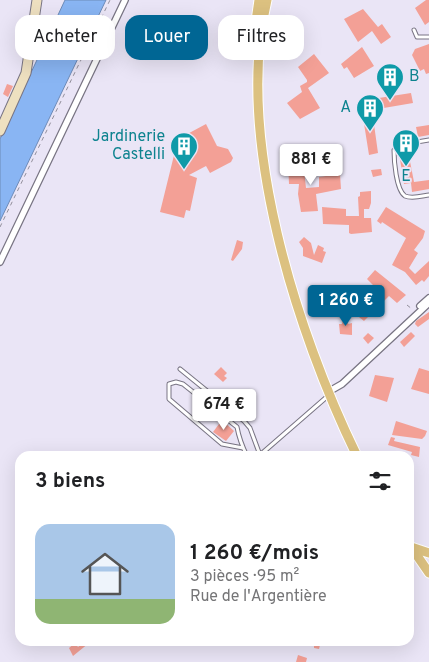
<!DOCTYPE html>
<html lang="fr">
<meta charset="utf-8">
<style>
:root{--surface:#fff;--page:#f2f2f2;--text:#202124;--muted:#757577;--accent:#006694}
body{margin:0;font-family:Overpass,sans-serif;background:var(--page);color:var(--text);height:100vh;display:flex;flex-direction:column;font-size:19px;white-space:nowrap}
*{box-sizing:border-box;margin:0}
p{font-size:16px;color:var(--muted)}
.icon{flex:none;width:28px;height:28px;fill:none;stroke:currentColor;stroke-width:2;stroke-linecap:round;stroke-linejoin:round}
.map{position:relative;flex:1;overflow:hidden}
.side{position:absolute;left:15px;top:451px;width:399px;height:195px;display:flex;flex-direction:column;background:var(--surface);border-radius:15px;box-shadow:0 5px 20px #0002}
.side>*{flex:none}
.banner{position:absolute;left:15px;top:15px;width:400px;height:45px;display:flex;gap:10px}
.price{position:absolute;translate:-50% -42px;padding:0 11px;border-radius:5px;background:#fff;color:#222;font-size:16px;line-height:32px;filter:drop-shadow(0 1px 2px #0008)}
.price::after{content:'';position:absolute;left:50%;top:30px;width:15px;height:11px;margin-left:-8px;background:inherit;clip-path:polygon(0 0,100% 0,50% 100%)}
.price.on{background:var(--accent);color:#fff}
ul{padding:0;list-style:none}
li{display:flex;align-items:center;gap:15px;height:125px;padding:0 20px}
li span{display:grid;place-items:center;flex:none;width:140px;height:100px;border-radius:15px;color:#555}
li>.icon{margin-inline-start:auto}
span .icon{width:60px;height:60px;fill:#fffc;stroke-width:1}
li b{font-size:21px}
h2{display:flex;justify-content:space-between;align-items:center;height:60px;padding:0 20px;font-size:21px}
.tag{padding:0 18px;border-radius:15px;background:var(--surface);box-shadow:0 5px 20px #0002;font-size:18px;line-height:45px}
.tag.on{background:var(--accent);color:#fff}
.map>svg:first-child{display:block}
.water{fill:#89b5f3;stroke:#6d8bb8}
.building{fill:#f3a096}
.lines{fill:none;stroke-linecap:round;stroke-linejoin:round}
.lane-casing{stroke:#787483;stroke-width:5}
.street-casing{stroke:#787483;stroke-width:8}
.secondary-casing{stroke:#787483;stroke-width:11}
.primary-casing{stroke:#fff;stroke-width:11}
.path{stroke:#928f9b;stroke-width:1;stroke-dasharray:4 4;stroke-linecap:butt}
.lane{stroke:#fff;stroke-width:3}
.street{stroke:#fff;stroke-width:5.5}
.secondary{stroke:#eee0c0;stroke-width:9}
.primary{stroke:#dcc180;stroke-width:9}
.labels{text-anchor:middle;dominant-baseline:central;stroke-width:4;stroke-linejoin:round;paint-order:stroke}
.culture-label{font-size:16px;fill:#0d838f;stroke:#eae5f6;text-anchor:end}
</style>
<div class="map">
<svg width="429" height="662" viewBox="0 0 429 662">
<rect width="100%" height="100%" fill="#eae5f6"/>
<path class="water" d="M65,0H106L0,221V139Z"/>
<path class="building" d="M426,0H429V22L425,25L415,8Z
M363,9L378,27L382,24L391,37L381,44L372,31L358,42L344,19Z
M429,44V73L426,74L424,69L420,71L412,55L415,49Z
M362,47L374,66L354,78L347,67L344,69L341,64Z
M314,54L329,73L308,88L320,108L300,119L287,103L302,92L300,86L307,82V80L298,67Z
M7,84L13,86L8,97L3,94Z
M411,93L413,103L372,110L378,153L369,155L362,111L368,109L366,100Z
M206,124L217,146L228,149L233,158L231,162L210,173L206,166L189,175L197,178L190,211L186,210L184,218L160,212L178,139Z
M429,125V135L418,137L416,127Z
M408,151L414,182L429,180V189L412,192L411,183L404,184L399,153Z
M303,161L306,188L319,187V177L340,174L341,189L316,194L318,211L301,212L298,194L299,184H289L288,162Z
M381,169L382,175L373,177L371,170Z
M371,191V203L369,209H364V218H371L372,232L351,234L349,233V225L323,224L322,207L346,209V216H359L358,197L360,196V192Z
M386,207L425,231L423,238L414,250L418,253L409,268L415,274L429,261V276L424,282L422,280L416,285L405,272L392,265L406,238L382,222L381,224L377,221Z
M304,237L311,243L314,255L318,245L324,248L323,251L326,252L322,263L303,256V248L299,242Z
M237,240L243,242L242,249L233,261L231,260Z
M375,270L406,295L397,303L389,296L364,321L350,310L374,286L367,279Z
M325,297L337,307L331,315L318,306Z
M429,312V319L418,327L415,324L416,321Z
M344,315H348V324L352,323V335L340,334L339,324H342Z
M411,332L415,336L404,347L400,342Z
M368,333L374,338L368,344L363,338Z
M221,367L227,373L224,376L227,378L223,382L214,374Z
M419,368L429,371V394L411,389Z
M375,375L394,378L387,402L369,396Z
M222,420L234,431L226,441L213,432Z
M396,421L427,431L425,436L422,439L392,435Z
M391,437L395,438L394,441L420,447L419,457L411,455L412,452L388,445Z
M85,641L89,643L73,656L69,648L75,643L78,647Z
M314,641H331V646L320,645L319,649L314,648Z
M298,655L307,658L306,662H296Z"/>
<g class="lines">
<g class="lane-casing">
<path id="lane" d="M414,30L417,37H429
M429,140L399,145L394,150C394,160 396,190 405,196C412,199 422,196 429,195
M180,369L244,421L250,428L260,455L329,395
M243,448L222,444L169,399V384L176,382L183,384L237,427C239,438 242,446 247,456"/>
</g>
<g class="street-casing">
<path id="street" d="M0,262L125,0
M420,306L429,298
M328,392L342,384L429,303"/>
</g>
<g class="secondary-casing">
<path id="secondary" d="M0,131L26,73L37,0"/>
</g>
<g class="primary-casing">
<path id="primary" d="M267,0C234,137 297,333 357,456
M253,42L259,0
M409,544L429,573
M411,547L429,553"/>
</g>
<path class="path" d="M0,227L110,0
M407,305L412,309"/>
<use href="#lane" class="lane"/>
<use href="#street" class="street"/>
<use href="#secondary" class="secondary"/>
<use href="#primary" class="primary"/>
</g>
<defs>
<g id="building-pin" transform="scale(1.4375)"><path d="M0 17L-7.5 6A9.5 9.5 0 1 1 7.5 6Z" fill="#0f9aa8" stroke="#eae5f6"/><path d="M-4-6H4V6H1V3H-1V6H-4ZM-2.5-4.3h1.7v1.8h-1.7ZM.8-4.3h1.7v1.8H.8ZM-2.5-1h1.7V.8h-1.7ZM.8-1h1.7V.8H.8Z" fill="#fff"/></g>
</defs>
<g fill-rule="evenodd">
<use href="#building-pin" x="390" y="77"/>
<use href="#building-pin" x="370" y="108"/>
<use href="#building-pin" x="406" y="143"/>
<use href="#building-pin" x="184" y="146"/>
</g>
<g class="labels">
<g class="culture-label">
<text x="409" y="77" text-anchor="start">B</text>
<text x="351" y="108">A</text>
<text x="165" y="137">Jardinerie<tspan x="165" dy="18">Castelli</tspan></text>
<text x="406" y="177" text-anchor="middle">E</text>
</g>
</g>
</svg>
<b class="price" style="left:311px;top:186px">881 €</b>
<b class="price on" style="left:346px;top:327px">1 260 €</b>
<b class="price" style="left:224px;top:431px">674 €</b>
<div class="banner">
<a class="tag">Acheter</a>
<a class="tag on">Louer</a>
<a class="tag">Filtres</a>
</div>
<section class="side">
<h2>3 biens<svg class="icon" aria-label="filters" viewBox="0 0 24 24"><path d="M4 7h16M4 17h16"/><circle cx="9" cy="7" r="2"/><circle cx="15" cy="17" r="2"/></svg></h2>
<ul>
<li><span style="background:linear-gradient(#a9c7e8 75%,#8fb573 0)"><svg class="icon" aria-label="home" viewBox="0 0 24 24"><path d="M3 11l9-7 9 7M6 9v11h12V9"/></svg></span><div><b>1 260 €/mois</b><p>3 pièces · 95 m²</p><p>Rue de l'Argentière</p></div></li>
</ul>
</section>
</div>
